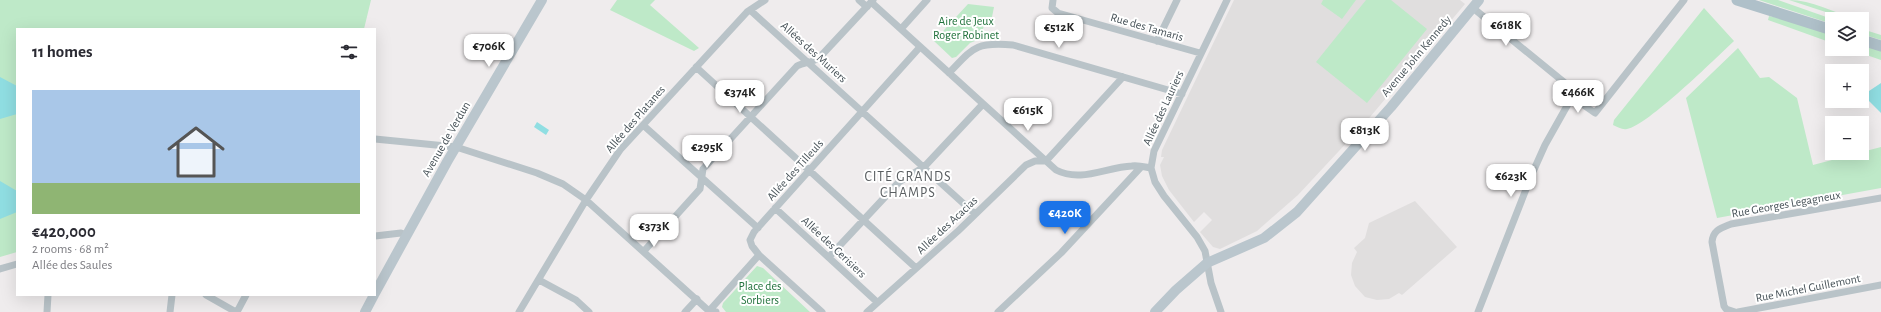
<!DOCTYPE html>
<meta charset="utf-8">
<style>
:root{--surface:#fff;--page:#f7f7f7;--text:#2b2b33;--muted:#7c7c81;--accent:#1a73e8}
body{margin:0;font-family:"Alegreya Sans",sans-serif;background:var(--page);color:var(--text);height:100vh;display:flex;flex-direction:column;font-size:15px;white-space:nowrap}
*{box-sizing:border-box;margin:0}
p{font-size:13px;color:var(--muted)}
.icon{flex:none;width:22px;height:22px;fill:none;stroke:currentColor;stroke-width:2;stroke-linecap:round;stroke-linejoin:round}
.map{position:relative;flex:1;overflow:hidden}
.details{position:absolute;left:16px;top:28px;width:360px;height:268px;display:flex;flex-direction:column;background:var(--surface);border-radius:0px;box-shadow:0 4px 16px #0002}
.details>*{flex:none}
.controls{position:absolute;left:1825px;top:12px;display:grid;gap:8px}
.controls a{display:grid;place-items:center;width:44px;height:44px;border-radius:0px;background:var(--surface);box-shadow:0 4px 16px #0002;font-size:20px}
.price{position:absolute;translate:-50% -34px;padding:0 9px;border-radius:8px;background:#fff;color:#222;font-size:13px;line-height:26px;filter:drop-shadow(0 1px 2px #0008)}
.price::after{content:'';position:absolute;left:50%;top:24px;width:12px;height:9px;margin-left:-6px;background:inherit;clip-path:polygon(0 0,100% 0,50% 100%)}
.price.selected{background:var(--accent);color:#fff}
ul{padding:0;list-style:none}
li{display:grid;align-content:center;gap:8px;height:212px;padding:0 16px}
li span{display:grid;place-items:center;height:124px;border-radius:0px;color:#555}
li>.icon{margin-inline-start:auto}
span .icon{width:72px;height:72px;fill:#fffc;stroke-width:1}
li b{font-size:17px}
h2{display:flex;justify-content:space-between;align-items:center;height:48px;padding:0 16px;font-size:17px}
.map>svg:first-child{display:block}
.education{fill:#e0dede}
.green{fill:#bee9c8}
.water{fill:#90dee2}
.lines{fill:none;stroke-linecap:round;stroke-linejoin:round}
.street{stroke:#b9c3c8;stroke-width:7}
.secondary{stroke:#bac6cd;stroke-width:10}
.primary{stroke:#afc0c9;stroke-width:11}
.labels{text-anchor:middle;dominant-baseline:central;stroke-width:4;stroke-linejoin:round;paint-order:stroke}
.park-label{font-size:12px;fill:#20713b;stroke:#fff}
.street-label{font-size:12px;fill:#475258;stroke:#fff}
.quarter-label{font-size:14px;letter-spacing:1px;fill:#5a5e61;stroke:#fff}
</style>
<div class="map">
<svg width="1881" height="312" viewBox="0 0 1881 312">
<rect width="100%" height="100%" fill="#efeced"/>
<path class="education" d="M1234,0H1460L1465,4L1365,123L1298,195L1257,231L1220,249L1213,247L1200,232L1212,220L1204,212L1194,222L1169,190L1162,176L1160,165L1164,157H1161L1162,150Z
M1415,201L1457,247L1402,295L1399,293L1389,299L1377,300L1365,297L1355,286L1351,275L1352,263L1357,252L1354,248L1365,238L1369,223Z"/>
<path class="green" d="M0,0H371L364,29H17V252L0,257Z
M617,0H655L650,5L699,48L694,51L610,10Z
M1323,0H1356L1342,19L1321,4Z
M1366,0H1391L1427,29L1367,103L1316,62Z
M1759,0H1778L1832,19V24Z
M1789,0C1812,0 1833,12 1855,19H1847Z
M968,4L994,7L991,22H985L980,39L970,43L956,57L952,58L934,41Z
M1704,8L1734,41C1716,58 1647,126 1627,129C1622,130 1618,127 1613,125L1614,120Z
M1769,16L1779,18L1832,35V43L1768,20Z
M1862,29L1881,35V40L1862,34Z
M1862,45L1881,51V60L1849,49H1862Z
M1738,48L1760,78L1769,77L1797,98L1813,165L1881,147V188L1717,218L1686,98Z
M757,266L763,268L810,312H726L722,307L723,303Z"/>
<path class="water" d="M0,77L17,86V114L0,119Z
M1881,83V113L1863,95Z
M537,122L549,130L546,135L534,127Z
M0,181L17,191V212L0,219Z"/>
<g class="lines">
<path class="street" d="M859,0L867,7
M1053,0L1052,8L1058,13L1200,53
M871,2L1056,170C1081,183 1106,167 1132,166C1138,165 1145,167 1151,168
M1473,8L1565,83L1572,97L1595,113L1684,0
M750,10L975,214
M901,29L927,0
M1157,41L1177,0
M696,67L916,268
M949,73C974,47 975,42 1013,45L1182,94
M643,125L758,228
M375,139L456,147L537,173L563,184L586,200L709,311L716,312
M775,208L877,302
M375,236L401,233L407,235
M644,251L700,189L703,169L797,66C804,62 812,63 819,58L873,0
M759,255L822,312
M829,257L899,182L924,167L983,104
M0,269L17,264
M539,280L576,300L589,312
M206,295L236,312
M709,311L759,255L752,246L750,240L754,232L920,47
M47,312L48,295
M170,312L172,295
M237,312L246,295
M519,312L586,200L620,150L747,12L765,0
M685,312L697,299
M867,312L958,231L1026,165L1035,161H1046L1123,77
M998,312L1061,253L1141,167
M1221,312L1211,283L1205,251L1197,237L1164,196L1155,182L1151,168L1154,151L1227,0
M1478,312L1532,174L1545,145L1572,97
M1735,312L1726,309L1724,306L1712,242C1713,230 1721,228 1731,224L1881,198
M1738,312L1881,285"/>
<path class="secondary" d="M375,293L447,162L542,0
M365,312L374,295
M1155,312L1176,290L1207,263L1264,238L1297,212L1391,107L1479,0"/>
<path class="primary" d="M1737,0L1832,30
M1862,40L1881,46"/>
</g>
<g class="labels">
<g class="park-label">
<text x="966" y="21">Aire de Jeux<tspan x="966" dy="14">Roger Robinet</tspan></text>
<text x="760" y="286">Place des<tspan x="760" dy="14">Sorbiers</tspan></text>
</g>
<g class="street-label">
<text transform="translate(1147 27) rotate(16)">Rue des Tamaris</text>
<text transform="translate(814 52) rotate(42)">Allées des Muriers</text>
<text transform="translate(1416 56) rotate(-50)">Avenue John Kennedy</text>
<text transform="translate(1163 108) rotate(-65)">Allée des Lauriers</text>
<text transform="translate(635 119) rotate(-49)">Allée des Platanes</text>
<text transform="translate(446 139) rotate(-60)">Avenue de Verdun</text>
<text transform="translate(795 170) rotate(-48)">Allée des Tilleuls</text>
<text transform="translate(1786 204) rotate(-10)">Rue Georges Legagneux</text>
<text transform="translate(947 225) rotate(-43)">Allée des Acacias</text>
<text transform="translate(834 247) rotate(43)">Allée des Cerisiers</text>
<text transform="translate(1808 288) rotate(-11)">Rue Michel Guillemont</text>
</g>
<g class="quarter-label">
<text x="908" y="177">CITÉ GRANDS<tspan x="908" dy="16">CHAMPS</tspan></text>
</g>
</g>
</svg>
<div class="controls">
<a><svg class="icon" aria-label="layers" viewBox="0 0 24 24"><path d="M12 4l9 5-9 5-9-5zM3 14l9 5 9-5"/></svg></a>
<a>+</a>
<a>−</a>
</div>
<b class="price" style="left:1506px;top:47px">€618K</b>
<b class="price" style="left:1059px;top:49px">€512K</b>
<b class="price" style="left:489px;top:68px">€706K</b>
<b class="price" style="left:740px;top:114px">€374K</b>
<b class="price" style="left:1578px;top:114px">€466K</b>
<b class="price" style="left:1028px;top:132px">€615K</b>
<b class="price" style="left:1365px;top:152px">€813K</b>
<b class="price" style="left:707px;top:169px">€295K</b>
<b class="price" style="left:1511px;top:198px">€623K</b>
<b class="price selected" style="left:1065px;top:235px">€420K</b>
<b class="price" style="left:654px;top:248px">€373K</b>
<section class="details">
<h2>11 homes<svg class="icon" aria-label="filters" viewBox="0 0 24 24"><path d="M4 7h16M4 17h16"/><circle cx="9" cy="7" r="2"/><circle cx="15" cy="17" r="2"/></svg></h2>
<ul>
<li><span style="background:linear-gradient(#a9c7e8 75%,#8fb573 0)"><svg class="icon" aria-label="home" viewBox="0 0 24 24"><path d="M3 11l9-7 9 7M6 9v11h12V9"/></svg></span><div><b>€420,000</b><p>2 rooms · 68 m²</p><p>Allée des Saules</p></div></li>
</ul>
</section>
</div>
